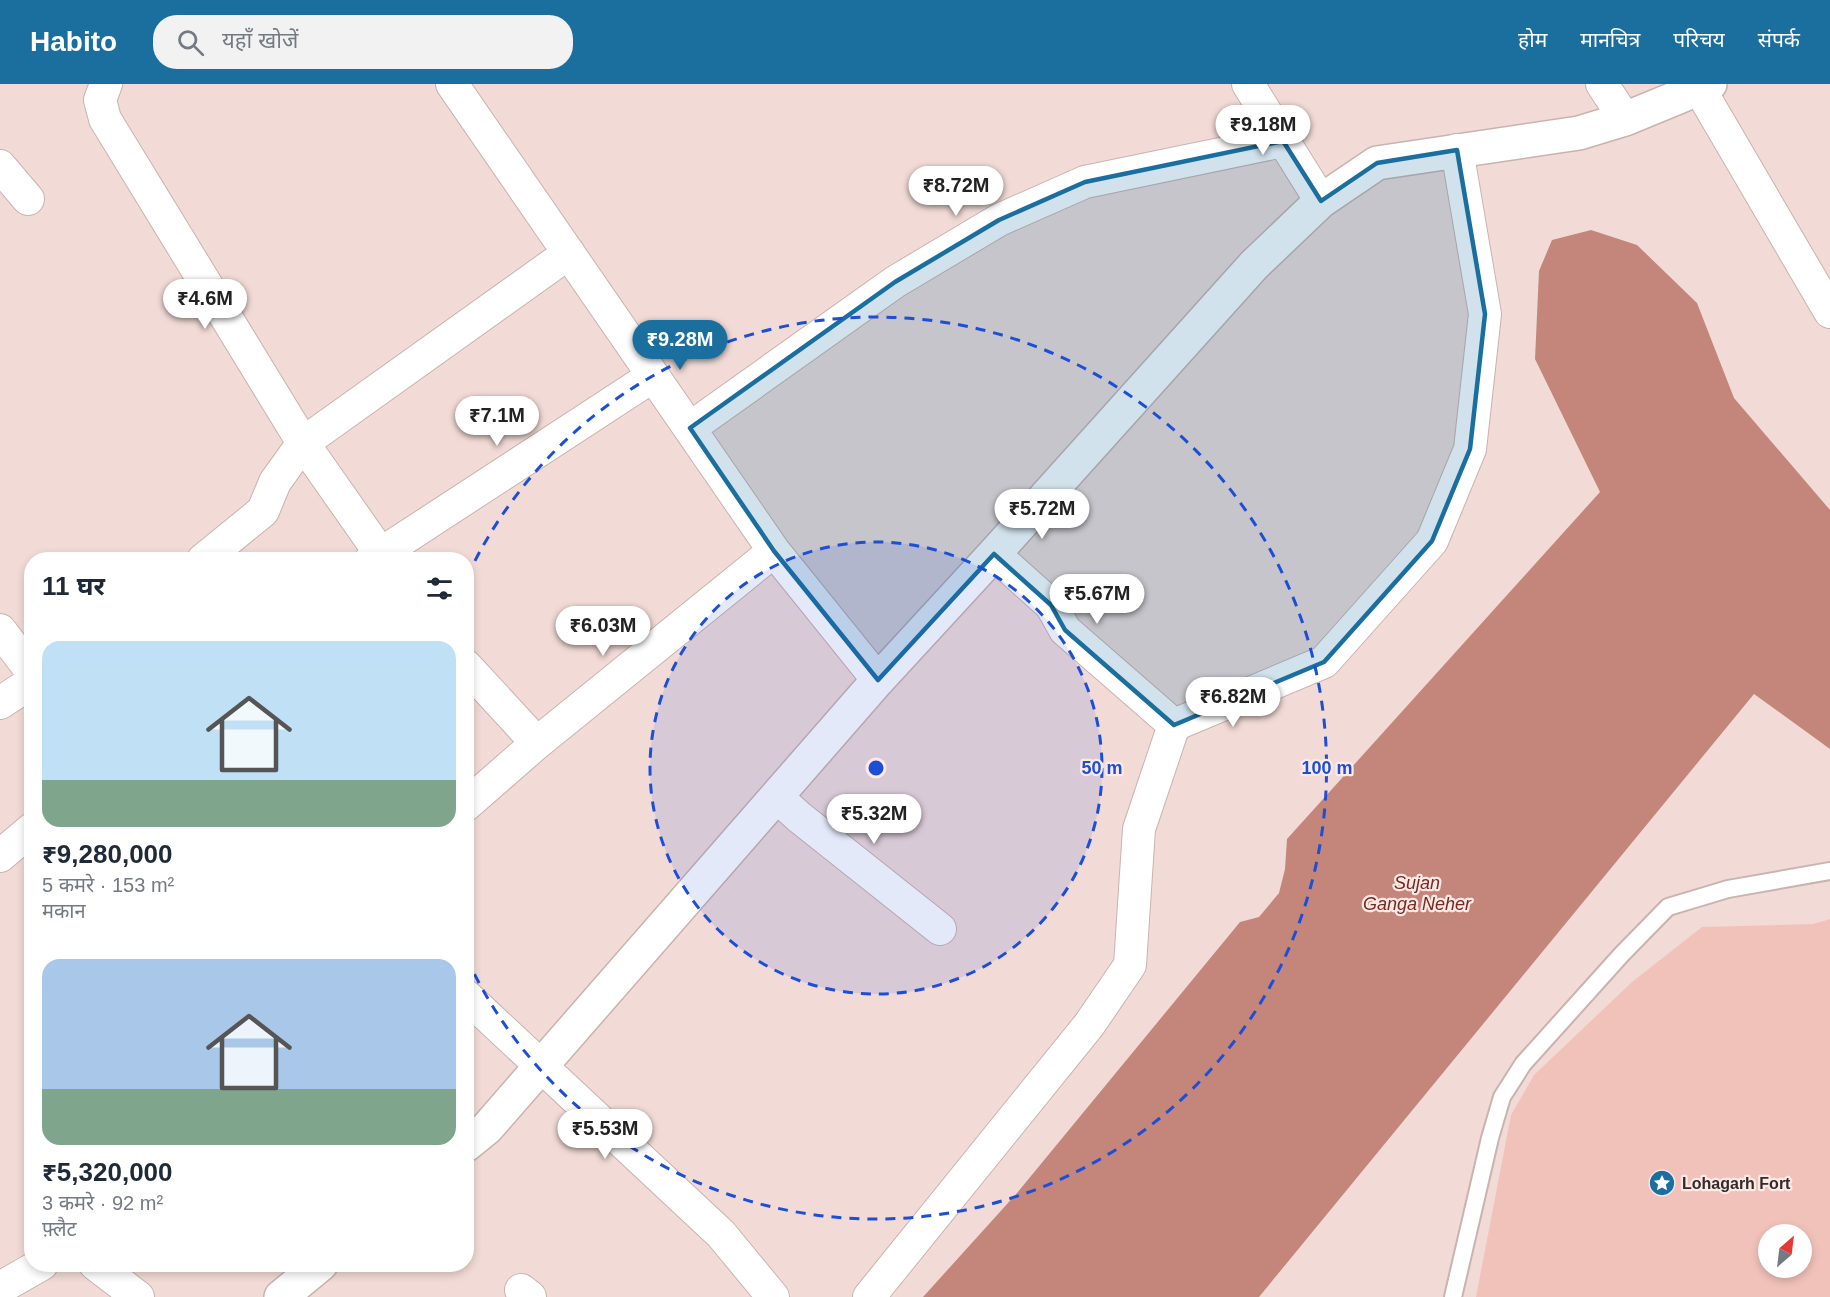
<!DOCTYPE html>
<html lang="hi">
<meta charset="utf-8">
<style>
:root{--surface:#fff;--page:#f2f2f3;--text:#1f2937;--muted:#747a83;--accent:#1a6f9f}
body{margin:0;font-family:Arial,"Noto Sans Devanagari",sans-serif;background:var(--page);color:var(--text);height:100vh;display:flex;flex-direction:column;font-size:22px;white-space:nowrap}
*{box-sizing:border-box;margin:0}
p{font-size:20px;color:var(--muted)}
.icon{flex:none;width:33px;height:33px;fill:none;stroke:currentColor;stroke-width:2;stroke-linecap:round;stroke-linejoin:round}
.map{position:relative;flex:1;overflow:hidden}
.details{position:absolute;left:24px;top:468px;width:450px;height:720px;display:flex;flex-direction:column;background:var(--surface);border-radius:24px;box-shadow:0 3px 9px #0003}
.details>*{flex:none}
.needle{width:39px;rotate:28deg}
.buttons{position:absolute;left:1758px;top:1140px;display:grid;gap:12px}
.buttons a{display:grid;place-items:center;width:54px;height:54px;border-radius:50%;background:var(--surface);box-shadow:0 3px 9px #0003;font-size:30px}
.price{position:absolute;translate:-50% -51px;padding:0 14px;border-radius:21px;background:#fff;color:#222;font-size:20px;line-height:39px;filter:drop-shadow(0 2px 3px #0008)}
.price::after{content:'';position:absolute;left:50%;top:36px;width:18px;height:14px;margin-left:-9px;background:inherit;clip-path:polygon(0 0,100% 0,50% 100%)}
.price.current{background:var(--accent);color:#fff}
ul{padding:0;list-style:none}
li{display:grid;align-content:center;gap:12px;height:318px;padding:0 18px}
li span{display:grid;place-items:center;height:186px;border-radius:18px;color:#555}
li>.icon{margin-inline-start:auto}
span .icon{width:108px;height:108px;fill:#fffc;stroke-width:1}
li b{font-size:26px}
h2{display:flex;justify-content:space-between;align-items:center;height:72px;padding:0 18px;font-size:26px}
header{display:flex;align-items:center;gap:36px;box-sizing:border-box;height:84px;padding:0 30px;background:var(--accent);color:#fff}
header strong{font-size:28px}
nav{display:flex;gap:33px;margin-inline-start:auto;font-size:21px}
.search{width:420px;height:54px;background:var(--page);display:flex;align-items:center;gap:15px;box-sizing:border-box;padding:0 21px;border-radius:24px;color:var(--muted);font-size:22px}
.map>svg:first-child{display:block}
.green{fill:#f1c2ba;fill-rule:evenodd}
.water{fill:#c4867b}
.lines{fill:none;stroke-linecap:round;stroke-linejoin:round}
.lane-casing{stroke:#c9b3af;stroke-width:20}
.street-casing{stroke:#c9b3af;stroke-width:34}
.secondary-casing{stroke:#c9b3af;stroke-width:36}
.lane{stroke:#fff;stroke-width:16}
.street{stroke:#fff;stroke-width:32}
.secondary{stroke:#fff;stroke-width:33}
.marked{fill:#1a6f9f;fill-opacity:0.2;stroke:#1a6f9f;stroke-width:4.5;stroke-linejoin:round}
.ring{fill:none;stroke:#1d4ed8;stroke-width:3;stroke-dasharray:10 8}
.labels{text-anchor:middle;dominant-baseline:central;stroke-width:4.5;stroke-linejoin:round;paint-order:stroke}
.poi-label{font-size:16px;font-weight:bold;fill:#332a29;stroke:#fce9e6;text-anchor:start}
.water-label{font-size:18px;font-style:italic;fill:#75291f;stroke:#fce9e6}
.centre{fill:#1d4ed8;stroke:#fce9e6;stroke-width:3}
.ring-label{font-size:18px;text-anchor:middle;font-weight:bold;fill:#1d4ed8;stroke:#fce9e6;stroke-width:4.5;stroke-linejoin:round;paint-order:stroke}
</style>
<header>
<strong>Habito</strong>
<div class="search"><svg class="icon" aria-label="search" viewBox="0 0 24 24"><circle cx="10" cy="10" r="6"/><path d="M15 15l6 6"/></svg>यहाँ खोजें</div>
<nav><a>होम</a><a>मानचित्र</a><a>परिचय</a><a>संपर्क</a></nav>
</header>
<div class="map">
<svg width="1830" height="1213" viewBox="0 0 1830 1213">
<rect width="100%" height="100%" fill="#f2dbd6"/>
<path class="green" d="M1830,835V1213H1476L1511,1031L1534,991L1632,898L1702,843L1813,840ZM1768,1150H1802V1184H1768Z"/>
<path class="water" d="M1591,146L1637,161L1697,219L1734,314L1830,426V665L1754,610L1259,1213H923L1017,1109L1240,838L1259,833L1279,809L1285,785L1287,755L1600,408L1535,275L1539,187L1552,156Z"/>
<g class="lines">
<g class="lane-casing">
<path id="lane" d="M1453,1213L1490,1054L1502,1013L1523,980L1622,870L1668,823L1728,805L1830,787"/>
</g>
<g class="street-casing">
<path id="street" d="M106,0L100,16L105,35L303,359L385,476
M452,0L774,467L878,596
M1248,0L1321,117
M1602,0L1625,35
M1699,4L1830,228
M0,82L28,115
M690,344L895,198L999,136L1085,98L1283,57
M994,470L1051,521L1065,546L1174,641
M203,476L263,427L275,398L303,359L569,169
M371,476L653,292
M0,546L32,588
M466,582L537,659
M0,619L32,598
M777,713L799,733L940,845
M466,721L537,659L774,467
M0,772L32,745
M466,912L721,1150L773,1213
M95,1180L138,1213
M0,1204L42,1180
M521,1206L530,1213
M869,1213L1089,941L1130,881L1139,745L1174,641L1324,578L1432,457L1470,365L1485,230L1457,66"/>
</g>
<g class="secondary-casing">
<path id="secondary" d="M466,1061L487,1044L878,596L994,470L1254,181L1321,117L1377,79L1579,49L1625,35L1710,0
M281,1213L321,1180"/>
</g>
<use href="#lane" class="lane"/>
<use href="#street" class="street"/>
<use href="#secondary" class="secondary"/>
</g>
<path class="marked" d="M1283,57L1321,117L1377,79L1457,66L1485,230L1470,365L1432,457L1324,578L1174,641L1065,546L1051,521L994,470L878,596L774,467L690,344L895,198L999,136L1085,98Z"/>
<circle cx="876" cy="684" r="226" fill="#1d4ed8" fill-opacity=".12"/>
<g class="ring">
<circle cx="876" cy="684" r="226"/>
<path d="M467 493A451 451 0 1 1 467 875"/>
</g>
<defs>
<g id="sight-disc" transform="scale(1.35)"><circle r="9.5" fill="#1a6f9f" stroke="#fce9e6"/><path d="M0-6L1.8-2.2L6-1.7L2.9 1.2L3.7 5.4L0 3.3L-3.7 5.4L-2.9 1.2L-6-1.7L-1.8-2.2Z" fill="#fff"/></g>
</defs>
<g fill-rule="evenodd">
<use href="#sight-disc" x="1662" y="1099"/>
</g>
<g class="labels">
<g class="poi-label">
<text x="1682" y="1099">Lohagarh Fort</text>
</g>
<g class="water-label">
<text x="1417" y="799">Sujan<tspan x="1417" dy="21">Ganga Neher</tspan></text>
</g>
</g>
<circle cx="876" cy="684" r="9" class="centre"/>
<g class="ring-label">
<text x="1102" y="690">50 m</text>
<text x="1327" y="690">100 m</text>
</g>
</svg>
<div class="buttons">
<a><svg class="needle" viewBox="-14 -14 28 28"><path d="M0-13l5 13h-10z" fill="#e53935"/><path d="M0 13l5-13h-10z" fill="#747a83"/></svg></a>
</div>
<b class="price" style="left:1263px;top:72px">₹9.18M</b>
<b class="price" style="left:956px;top:133px">₹8.72M</b>
<b class="price" style="left:205px;top:246px">₹4.6M</b>
<b class="price current" style="left:680px;top:287px">₹9.28M</b>
<b class="price" style="left:497px;top:363px">₹7.1M</b>
<b class="price" style="left:1042px;top:456px">₹5.72M</b>
<b class="price" style="left:1097px;top:541px">₹5.67M</b>
<b class="price" style="left:603px;top:573px">₹6.03M</b>
<b class="price" style="left:1233px;top:644px">₹6.82M</b>
<b class="price" style="left:874px;top:761px">₹5.32M</b>
<b class="price" style="left:605px;top:1076px">₹5.53M</b>
<section class="details">
<h2>11 घर<svg class="icon" aria-label="filters" viewBox="0 0 24 24"><path d="M4 7h16M4 17h16"/><circle cx="9" cy="7" r="2"/><circle cx="15" cy="17" r="2"/></svg></h2>
<ul>
<li><span style="background:linear-gradient(#bfe0f5 75%,#7fa58c 0)"><svg class="icon" aria-label="home" viewBox="0 0 24 24"><path d="M3 11l9-7 9 7M6 9v11h12V9"/></svg></span><div><b>₹9,280,000</b><p>5 कमरे · 153 m²</p><p>मकान</p></div></li>
<li><span style="background:linear-gradient(#a9c7e8 70%,#7fa58c 0)"><svg class="icon" aria-label="home" viewBox="0 0 24 24"><path d="M3 11l9-7 9 7M6 9v11h12V9"/></svg></span><div><b>₹5,320,000</b><p>3 कमरे · 92 m²</p><p>फ़्लैट</p></div></li>
</ul>
</section>
</div>
